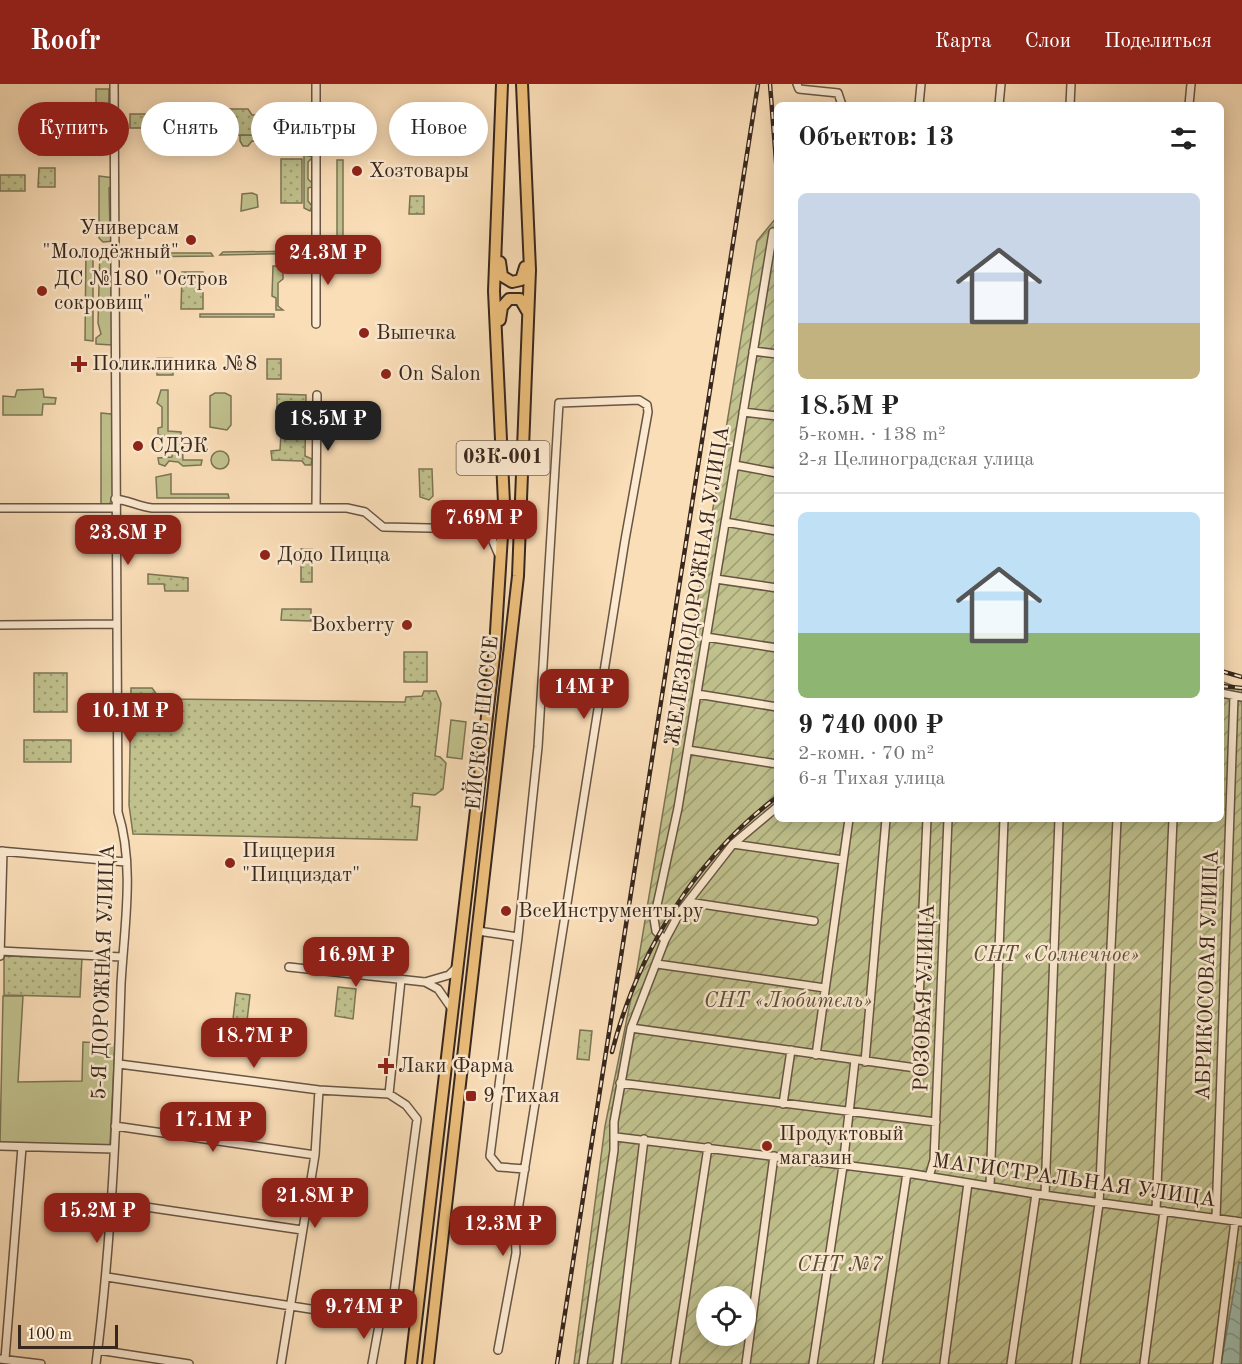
<!DOCTYPE html>
<html lang="ru">
<meta charset="utf-8">
<style>
:root{--surface:#fff;--page:#f2f2f2;--text:#222;--muted:#767676;--line:#e0e0e0;--accent:#8f2418}
body{margin:0;font-family:"Old Standard TT",serif;background:var(--page);color:var(--text);height:100vh;display:flex;flex-direction:column;font-size:22px;white-space:nowrap}
*{box-sizing:border-box;margin:0}
p{font-size:20px;color:var(--muted)}
.icon{flex:none;width:33px;height:33px;fill:none;stroke:currentColor;stroke-width:2;stroke-linecap:round;stroke-linejoin:round}
.map{position:relative;flex:1;overflow:hidden}
.side{position:absolute;left:774px;top:18px;width:450px;height:720px;display:flex;flex-direction:column;background:var(--surface);border-radius:9px;box-shadow:0 3px 15px #0003}
.side>*{flex:none}
.guide{position:absolute;left:18px;top:18px;width:570px;height:54px;display:flex;gap:12px}
.fabs{position:absolute;left:696px;top:1202px;display:grid;gap:12px}
.fabs a{display:grid;place-items:center;width:60px;height:60px;border-radius:50%;background:var(--surface);box-shadow:0 3px 15px #0003;font-size:30px}
.scale{position:absolute;left:18px;bottom:15px;width:100px;box-sizing:border-box;padding-left:6px;border:3px solid #38271d;border-top:0;font-size:16px;line-height:21px;white-space:nowrap;color:#38271d;-webkit-text-stroke:4px #fcead1;paint-order:stroke}
.price{position:absolute;translate:-50% -51px;padding:0 14px;border-radius:12px;background:var(--accent);color:#fff;font-size:20px;line-height:39px;filter:drop-shadow(0 2px 3px #0008)}
.price::after{content:'';position:absolute;left:50%;top:36px;width:18px;height:14px;margin-left:-9px;background:inherit;clip-path:polygon(0 0,100% 0,50% 100%)}
.price.selected{background:#222;color:#fff}
ul{padding:0;list-style:none}
li{display:grid;align-content:center;gap:12px;height:318px;padding:0 24px}
li+li{border-top:2px solid var(--line)}
li span{display:grid;place-items:center;height:186px;border-radius:9px;color:#555}
li>.icon{margin-inline-start:auto}
span .icon{width:108px;height:108px;fill:#fffc;stroke-width:1}
li b{font-size:26px}
h2{display:flex;justify-content:space-between;align-items:center;height:72px;padding:0 24px;font-size:26px}
.chip{padding:0 21px;border-radius:27px;background:var(--surface);box-shadow:0 3px 15px #0003;font-size:21px;line-height:54px}
.chip.selected{background:var(--accent);color:#fff}
header{display:flex;align-items:center;gap:36px;box-sizing:border-box;height:84px;padding:0 30px;background:var(--accent);color:#fff}
header strong{font-size:28px}
nav{display:flex;gap:33px;margin-inline-start:auto;font-size:21px}
.map>svg:first-child{display:block}
.grass{fill:#c0c18d;stroke:#7c7455;stroke-width:1.5}
.park{fill:url(#park-dots);stroke:#7c7455;stroke-width:1.5}
.garden{fill:url(#garden-furrows);stroke:#7c7455;stroke-width:1.5;fill-rule:evenodd}
.water{fill:url(#water-waves);stroke:#768072;stroke-width:1.5}
.lines{fill:none;stroke-linecap:round;stroke-linejoin:round}
.street-casing{stroke:#685544;stroke-width:10}
.primary-casing{stroke:#38271d;stroke-width:14}
.street{stroke:#fcead1;stroke-width:7}
.primary{stroke:#edbf7c;stroke-width:10}
.rail-casing{stroke:#38271d;stroke-width:4.5}
.rail{stroke:#fcead1;stroke-width:2;stroke-dasharray:7;stroke-linecap:butt}
.poi-dot{fill:#8f2418;stroke:#fcead1;stroke-width:2}
.labels{text-anchor:middle;dominant-baseline:central;stroke-width:5;stroke-linejoin:round;paint-order:stroke}
.shield{fill:#fcead1;stroke:#736253;stroke-width:1.5}
.shield-label{font-size:20px;font-weight:bold;fill:#38271d}
.poi-label{font-size:21px;fill:#38271d;stroke:#fcead1;text-anchor:start}
.street-label{font-size:21px;fill:#38271d;stroke:#fcead1}
.park-label{font-size:21px;font-style:italic;fill:#5a4e39;stroke:#fcead1}
</style>
<header>
<strong>Roofr</strong>
<nav><a>Карта</a><a>Слои</a><a>Поделиться</a></nav>
</header>
<div class="map">
<svg width="1242" height="1280" viewBox="0 0 1242 1280">
<defs>
<pattern id="park-dots" width="8" height="8" patternUnits="userSpaceOnUse" patternTransform="scale(1.5)"><rect width="8" height="8" fill="#c0c18d"/><path d="M2 2h.1M6 6h.1" fill="none" stroke="#9d9d73" stroke-width="1.8" stroke-linecap="round"/></pattern>
<pattern id="garden-furrows" width="10" height="10" patternUnits="userSpaceOnUse" patternTransform="scale(1.5)"><rect width="10" height="10" fill="#c0c18d"/><path d="M-1 1l2-2M0 10L10 0M9 11l2-2" fill="none" stroke="#9d9d73"/></pattern>
<pattern id="water-waves" width="16" height="10" patternUnits="userSpaceOnUse" patternTransform="scale(1.5)"><rect width="16" height="10" fill="#9fbcab"/><path d="M0 5q4-4 8 0t8 0" fill="none" stroke="#83998b"/></pattern>
</defs>
<rect width="100%" height="100%" fill="#fadeb8"/>
<filter id="stains"><feTurbulence type="fractalNoise" baseFrequency=".00333" numOctaves="4"/><feColorMatrix values="0 0 0 0 .2 0 0 0 0 .09 0 0 0 0 .02 0 0 0 .5 -.17"/></filter>
<radialGradient id="worn" r=".72"><stop offset=".6" stop-color="#630" stop-opacity="0"/><stop offset="1" stop-color="#630" stop-opacity=".3"/></radialGradient>
<path class="grass" d="M96,5H109L108,69H96Z
M161,29H196V46H161Z
M240,51H313V58L307,62C295,58 289,55 278,61L274,58L252,57L248,62H243L240,57Z
M304,71L313,73L308,78V95L312,99V103L308,104V117L312,122L310,127L304,124Z
M337,76H343V152H337Z
M99,92L114,94V101L109,104L110,148L114,150V157L103,158L99,154Z
M252,109L257,111L258,123L241,127L242,110Z
M93,164V257L85,256L86,165Z
M100,164L113,166L112,261L96,260V254L101,250L98,239Z
M307,167L311,169L220,171L223,168Z
M128,169H211L213,172L127,173Z
M273,182H280L283,186V195L278,199V222L283,226H276V214L272,212Z
M200,230H274V233H200Z
M43,305L44,313L56,314L55,320H43L42,331H3V312L15,313L17,306Z
M161,306H168V347L181,348V353L158,351V344L162,343V323L157,319Z
M215,309H225L231,312V341L227,346L210,343V312Z
M101,329L111,330L113,333V413L109,421H101Z
M173,354H182L183,376H202L201,381L183,382L178,378L169,377L165,382L159,380L158,374L172,373Z
M211 376a9 9 0 1 1 18 0a9 9 0 1 1-18 0Z
M171,390V410H228L229,414H157L156,393Z
M451,636L466,638L462,675L447,673Z
M3,912H23L18,998L82,997L83,958L115,960L110,1061L0,1060Z"/>
<path class="park" d="M213,25H248L252,31H273L279,25L283,31L304,30L307,25H311L313,51H210V28Z
M130,30H154V44H130Z
M38,55H58V71H38Z
M281,75H302V119H281Z
M39,84H55V103H38Z
M0,91H25V107H0Z
M410,112H424V130H409Z
M182,188H203V225H181Z
M157,274H173V291H157Z
M267,275H281V295H267Z
M277,310L306,311L305,372L312,375L311,381H305L302,377L272,376L271,367L280,366L281,350H277Z
M419,385H432L433,412L429,416L420,413Z
M301,465H312V498H301Z
M148,490L188,494V507H165L164,500H148Z
M282,525H311V537L281,536Z
M404,568H427V598H404Z
M34,589H67V628H34Z
M131,604H152L158,612L168,615L405,618L406,613L422,612L424,607H436L441,619L435,672L440,673L446,679L443,705L435,711L413,709L412,722L420,723L417,756L133,750L129,721Z
M24,656H71V678H24Z
M4,872L82,874L80,913L4,911Z
M338,903L356,905L353,935L335,932Z
M236,909L250,911L247,937L233,935Z
M580,946L592,947L589,976L577,975Z"/>
<path class="garden" d="M776,134L777,735H1221V597L1242,605V1280H574L605,1042L637,885L757,157ZM706,1212H746V1251H706Z"/>
<path class="water" d="M1239,1178L1242,1179L1240,1280H1221Z"/>
<g class="lines">
<g class="street-casing">
<path id="street" d="M316,0V240
M797,0L799,5L838,9L842,21
M919,21L921,0
M999,21L1001,0
M1070,21L1071,0
M1189,21L1191,0
M753,267L777,270
M743,328L777,332
M735,381L777,389
M115,415C128,416 137,422 152,424H347L365,428L383,443L475,445L487,440L503,421
M0,424H115
M316,424L317,311
M725,438L777,447
M475,445L492,455L498,469
M716,495L777,504
M0,541L116,540
M706,553L777,564
M1221,609L1242,613
M697,610L777,623
M688,666L777,680
M733,760L843,776
M0,767L126,778
M688,818L814,837
M478,847L518,853
M665,856L656,847L654,835L678,724L773,148
M0,867L122,873
M0,872L3,767
M657,880L825,904
M289,883L425,898L449,891L458,882
M425,898L438,905L452,925
M631,944L916,984L927,735
M816,971L849,735
M865,978L886,735
M119,980L319,1006L389,1010L406,1021L417,1035L394,1209
M620,999L936,1038
M389,1010L401,896
M783,1020L791,966
M115,1042L315,1071
M616,1053L907,1089L1036,1110L1242,1138
M0,1062L114,1065
M929,1093L934,1076L948,735
M990,1102L1004,735
M1045,1111L1059,735
M112,1118L302,1146
M1156,1126L1173,735
M1216,1134L1234,612
M107,1193L380,1236L372,1280
M98,1266L189,1280
M498,1266L516,1169L515,1145L625,456L648,328L647,321L639,316L559,319L538,663L518,853L490,1072L499,1083L525,1085
M0,1275L41,1280
M5,1275L22,1063
M96,1280C112,1154 117,1027 121,900C124,844 135,782 118,728L114,0
M281,1280L315,1071L319,1006
M583,1280L614,1066V1038L631,944L665,856L680,828L733,760L777,723
M617,1280L644,1055
M675,1280L708,1063
M746,1280L774,1072
M813,1280L843,1082L855,976
M878,1280L907,1089
M944,1280L968,1099
M1011,1280L1036,1110
M1076,1280L1099,1120L1117,735
M1144,1280L1164,1127
M1217,1280L1235,1137"/>
</g>
<g class="primary-casing">
<path id="primary" d="M500,178L502,192L512,198L521,196L525,183
M500,236L502,223L509,215H520L527,227
M411,1280L495,564L504,419L494,207L502,0
M428,1280L518,492L530,186L522,0"/>
</g>
<use href="#street" class="street"/>
<use href="#primary" class="primary"/>
<g class="rail-casing">
<path id="rail" d="M770,0L777,90
M1221,587L1242,593
M1221,602L1242,604
M612,968C637,870 695,774 777,713
M557,1280L758,0"/>
</g>
<use href="#rail" class="rail"/>
</g>
<g class="poi-dot">
<circle cx="357" cy="87" r="6"/>
<circle cx="191" cy="156" r="6"/>
<circle cx="42" cy="207" r="6"/>
<circle cx="364" cy="249" r="6"/>
<path d="M76 271h6v6h6v6h-6v6h-6v-6h-6v-6h6z"/>
<circle cx="386" cy="290" r="6"/>
<circle cx="138" cy="362" r="6"/>
<circle cx="265" cy="471" r="6"/>
<circle cx="407" cy="541" r="6"/>
<circle cx="230" cy="779" r="6"/>
<circle cx="506" cy="827" r="6"/>
<path d="M383 973h6v6h6v6h-6v6h-6v-6h-6v-6h6z"/>
<rect x="465" y="1006" width="12" height="12" rx="3"/>
<circle cx="767" cy="1062" r="6"/>
</g>
<g class="labels">
<rect class="shield" x="456.5" y="357" width="93" height="34" rx="4.5"/>
<g class="shield-label">
<text x="503" y="374">03К-001</text>
</g>
<g class="poi-label">
<text x="369" y="87">Хозтовары</text>
<text x="179" y="144" text-anchor="end">Универсам<tspan x="179" dy="24">"Молодёжный"</tspan></text>
<text x="54" y="195">ДС №180 "Остров<tspan x="54" dy="24">сокровищ"</tspan></text>
<text x="376" y="249">Выпечка</text>
<text x="92" y="280">Поликлиника №8</text>
<text x="398" y="290">On Salon</text>
<text x="150" y="362">СДЭК</text>
<text x="277" y="471">Додо Пицца</text>
<text x="395" y="541" text-anchor="end">Boxberry</text>
<text x="242" y="767">Пиццерия<tspan x="242" dy="24">"Пицциздат"</tspan></text>
<text x="518" y="827">ВсеИнструменты.ру</text>
<text x="398" y="982">Лаки Фарма</text>
<text x="483" y="1012">9 Тихая</text>
<text x="779" y="1050">Продуктовый<tspan x="779" dy="24">магазин</tspan></text>
</g>
<g class="street-label">
<text transform="translate(698 502) rotate(-81)">ЖЕЛЕЗНОДОРОЖНАЯ УЛИЦА</text>
<text transform="translate(483 639) rotate(-84)">ЕЙСКОЕ ШОССЕ</text>
<text transform="translate(104 888) rotate(-88)">5-Я ДОРОЖНАЯ УЛИЦА</text>
<text transform="translate(1208 891) rotate(-88)">АБРИКОСОВАЯ УЛИЦА</text>
<text transform="translate(925 914) rotate(-88)">РОЗОВАЯ УЛИЦА</text>
<text transform="translate(1074 1097) rotate(8)">МАГИСТРАЛЬНАЯ УЛИЦА</text>
</g>
<g class="park-label">
<text x="1056" y="871">СНТ «Солнечное»</text>
<text x="788" y="917">СНТ «Любитель»</text>
<text x="840" y="1181">СНТ №7</text>
</g>
</g>
<rect width="100%" height="100%" filter="url(#stains)"/>
<rect width="100%" height="100%" fill="url(#worn)"/>
</svg>
<div class="fabs">
<a><svg class="icon" aria-label="locate" viewBox="0 0 24 24"><circle cx="12" cy="12" r="6"/><path d="M12 2v4M12 18v4M2 12h4M18 12h4"/></svg></a>
</div>
<div class="scale">100 m</div>
<b class="price" style="left:328px;top:202px">24.3M ₽</b>
<b class="price selected" style="left:328px;top:368px">18.5M ₽</b>
<b class="price" style="left:484px;top:467px">7.69M ₽</b>
<b class="price" style="left:128px;top:482px">23.8M ₽</b>
<b class="price" style="left:584px;top:636px">14M ₽</b>
<b class="price" style="left:130px;top:660px">10.1M ₽</b>
<b class="price" style="left:356px;top:904px">16.9M ₽</b>
<b class="price" style="left:254px;top:985px">18.7M ₽</b>
<b class="price" style="left:213px;top:1069px">17.1M ₽</b>
<b class="price" style="left:315px;top:1145px">21.8M ₽</b>
<b class="price" style="left:97px;top:1160px">15.2M ₽</b>
<b class="price" style="left:503px;top:1173px">12.3M ₽</b>
<b class="price" style="left:364px;top:1256px">9.74M ₽</b>
<div class="guide">
<a class="chip selected">Купить</a>
<a class="chip">Снять</a>
<a class="chip">Фильтры</a>
<a class="chip">Новое</a>
</div>
<section class="side">
<h2>Объектов: 13<svg class="icon" aria-label="filters" viewBox="0 0 24 24"><path d="M4 7h16M4 17h16"/><circle cx="9" cy="7" r="2"/><circle cx="15" cy="17" r="2"/></svg></h2>
<ul>
<li><span style="background:linear-gradient(#c9d6e8 70%,#c2b280 0)"><svg class="icon" aria-label="home" viewBox="0 0 24 24"><path d="M3 11l9-7 9 7M6 9v11h12V9"/></svg></span><div><b>18.5M ₽</b><p>5-комн. · 138 m²</p><p>2-я Целиноградская улица</p></div></li>
<li><span style="background:linear-gradient(#bfe0f5 65%,#8fb573 0)"><svg class="icon" aria-label="home" viewBox="0 0 24 24"><path d="M3 11l9-7 9 7M6 9v11h12V9"/></svg></span><div><b>9 740 000 ₽</b><p>2-комн. · 70 m²</p><p>6-я Тихая улица</p></div></li>
</ul>
</section>
</div>
